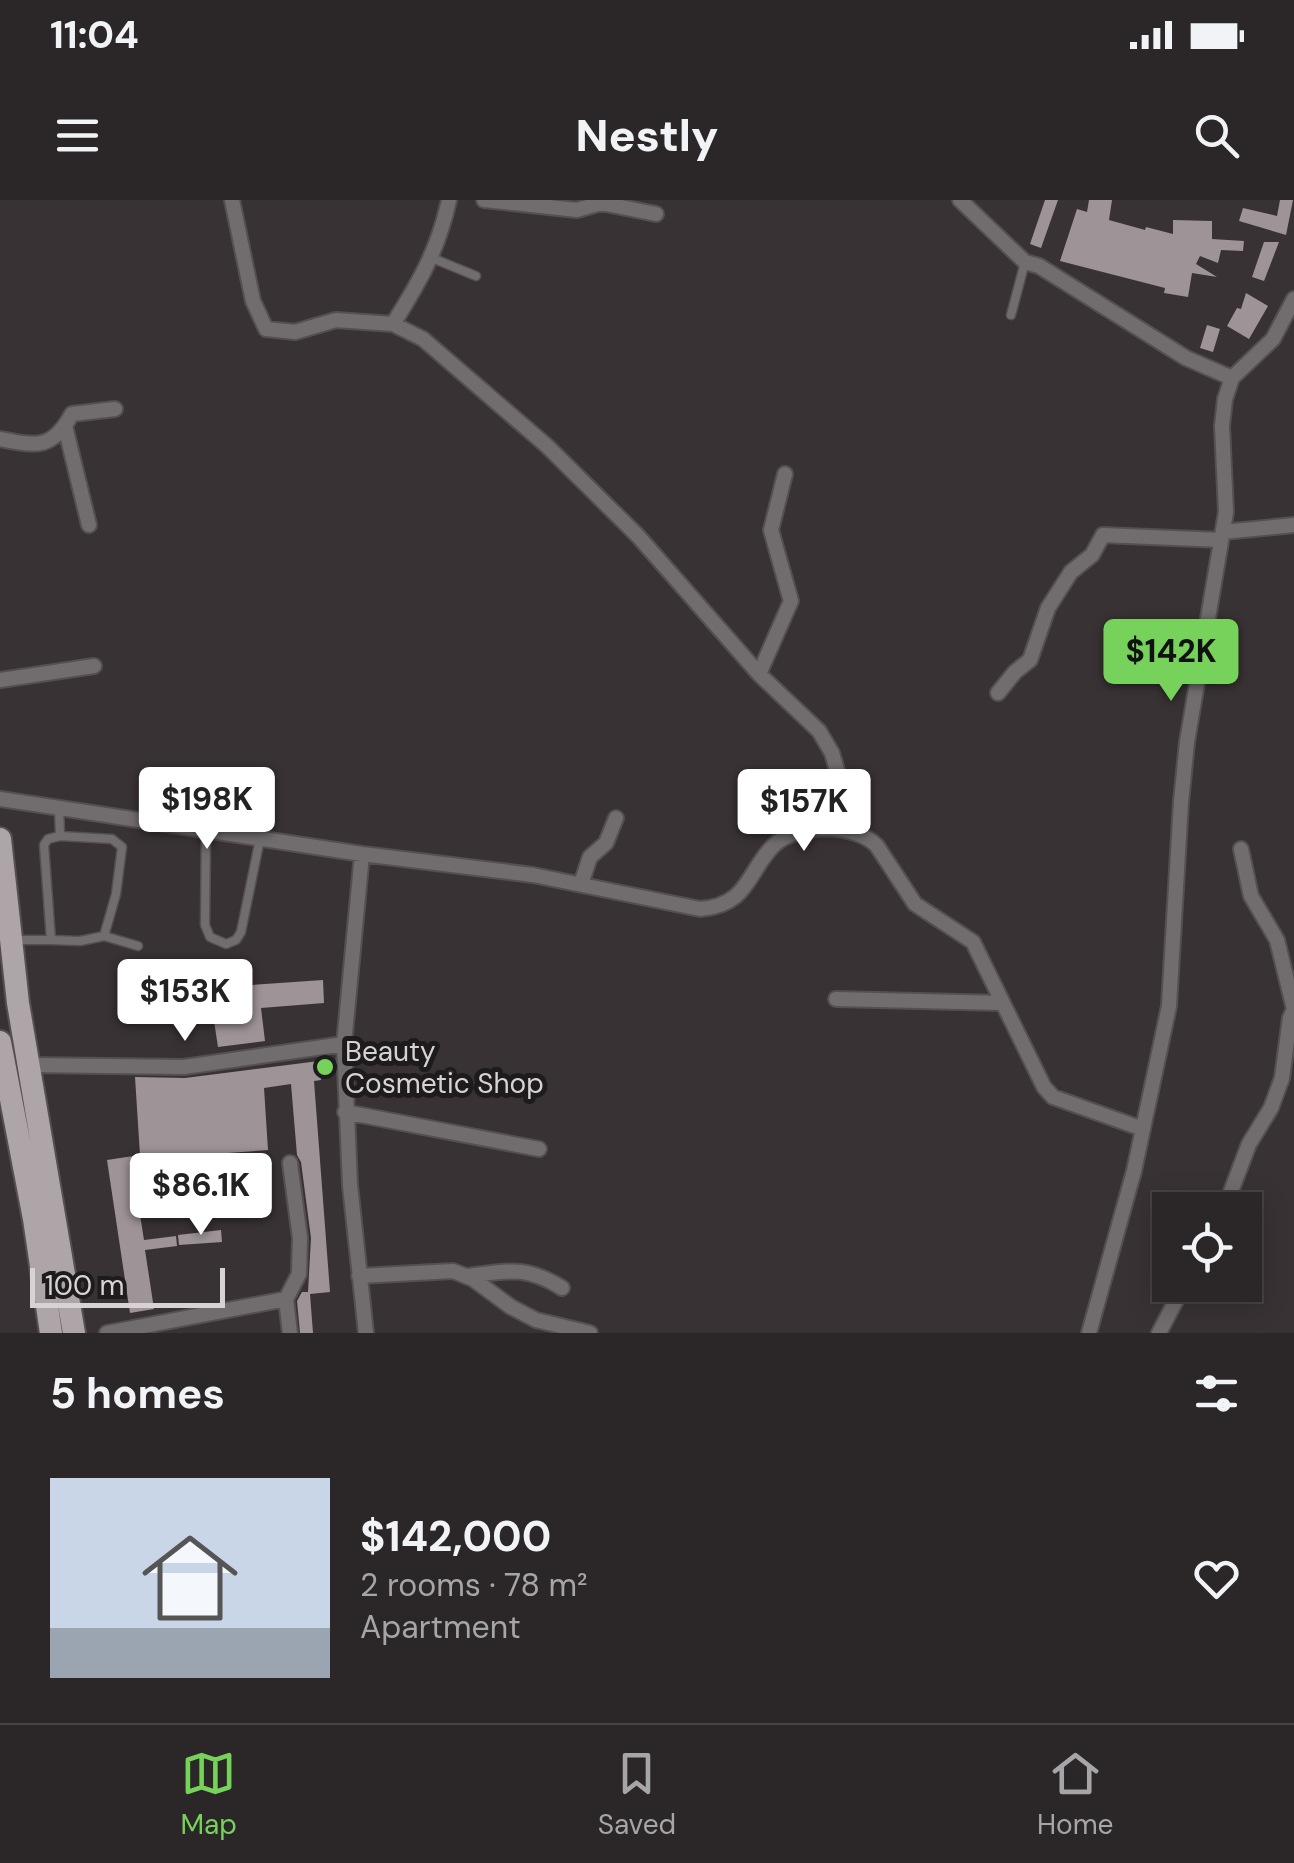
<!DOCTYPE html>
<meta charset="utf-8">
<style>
:root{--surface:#2b2627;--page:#332e2f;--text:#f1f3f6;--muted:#a6a5a7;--line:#474344;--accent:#76d25a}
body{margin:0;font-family:"DM Sans",sans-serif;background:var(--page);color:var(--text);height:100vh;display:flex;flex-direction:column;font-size:38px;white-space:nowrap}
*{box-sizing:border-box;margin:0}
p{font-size:32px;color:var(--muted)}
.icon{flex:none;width:55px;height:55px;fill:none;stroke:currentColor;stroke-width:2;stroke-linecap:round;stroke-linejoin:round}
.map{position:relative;height:1133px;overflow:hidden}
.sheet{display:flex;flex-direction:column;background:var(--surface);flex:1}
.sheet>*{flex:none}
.fabs{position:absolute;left:1152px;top:992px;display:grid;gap:20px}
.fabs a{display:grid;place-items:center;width:110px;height:110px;border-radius:0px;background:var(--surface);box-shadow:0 5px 25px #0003,0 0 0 2px var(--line);font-size:50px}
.scale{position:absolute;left:30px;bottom:25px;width:195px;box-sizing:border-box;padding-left:10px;border:5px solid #d7d2d3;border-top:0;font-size:28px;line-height:35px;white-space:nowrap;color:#d7d2d3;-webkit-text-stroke:8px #1e1b1c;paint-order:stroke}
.price{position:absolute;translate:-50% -85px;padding:0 22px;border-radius:10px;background:#fff;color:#222;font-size:32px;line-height:65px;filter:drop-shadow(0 2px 5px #0008)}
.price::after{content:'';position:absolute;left:50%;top:60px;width:30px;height:22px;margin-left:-15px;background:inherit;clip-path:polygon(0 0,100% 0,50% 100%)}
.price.current{background:var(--accent);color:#111}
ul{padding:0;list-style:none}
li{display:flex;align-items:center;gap:30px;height:250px;padding:0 50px}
li span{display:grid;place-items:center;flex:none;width:280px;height:200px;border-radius:0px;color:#555}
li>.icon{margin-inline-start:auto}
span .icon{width:120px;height:120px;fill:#fffc;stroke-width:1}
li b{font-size:42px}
h2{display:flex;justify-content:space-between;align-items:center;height:120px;padding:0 50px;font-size:42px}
.status{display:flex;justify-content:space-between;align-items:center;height:70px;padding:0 50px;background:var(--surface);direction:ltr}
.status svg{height:28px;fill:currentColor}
header{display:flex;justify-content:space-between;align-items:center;height:130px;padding:0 50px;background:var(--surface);font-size:45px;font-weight:800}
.tab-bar{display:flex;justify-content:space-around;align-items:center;height:140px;border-top:2px solid var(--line);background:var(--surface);font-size:28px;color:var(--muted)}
.tab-bar a{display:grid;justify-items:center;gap:5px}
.tab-bar .current{color:var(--accent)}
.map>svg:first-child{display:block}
.building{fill:#9e9497}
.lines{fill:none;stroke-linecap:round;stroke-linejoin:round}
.service-casing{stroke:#554f51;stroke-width:11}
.minor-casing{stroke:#554f51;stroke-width:18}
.primary-casing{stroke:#554f51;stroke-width:26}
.service{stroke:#716d6e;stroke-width:8}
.minor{stroke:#716d6e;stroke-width:14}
.primary{stroke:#aea5a8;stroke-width:22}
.poi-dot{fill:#76d25a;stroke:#1e1b1c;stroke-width:4}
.labels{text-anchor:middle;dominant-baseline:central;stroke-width:10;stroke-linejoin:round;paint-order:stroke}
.poi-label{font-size:28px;fill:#d7d2d3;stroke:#1e1b1c;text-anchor:start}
</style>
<div class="status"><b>11:04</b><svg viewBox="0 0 49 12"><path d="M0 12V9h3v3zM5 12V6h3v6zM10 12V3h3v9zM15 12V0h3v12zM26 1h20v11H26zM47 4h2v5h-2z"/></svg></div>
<header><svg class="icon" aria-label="menu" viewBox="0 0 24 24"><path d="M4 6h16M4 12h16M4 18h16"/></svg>Nestly<svg class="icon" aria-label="search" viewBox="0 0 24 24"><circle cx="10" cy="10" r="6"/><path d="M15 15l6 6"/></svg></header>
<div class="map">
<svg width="1294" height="1133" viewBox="0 0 1294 1133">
<rect width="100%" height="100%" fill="#393234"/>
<path class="building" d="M1045,0H1058L1041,48L1030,44Z
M1089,0H1112L1109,20L1145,30L1146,27L1173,34V20L1212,21V39L1244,41L1243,51L1221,50L1218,63L1200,56L1196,64L1217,77L1192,73L1188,97L1164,93L1165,88L1060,61L1077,9L1087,12Z
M1280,0H1293L1286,35L1239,21L1243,8L1277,16Z
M1264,42H1279L1264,81L1252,77Z
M1246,93L1268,106L1249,139L1227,126L1237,108L1241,109Z
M1207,125L1220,129L1213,152L1200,148Z
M323,780L324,803L261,808L265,841L218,847L209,788Z
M319,861L321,880L314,881L330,1092L310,1094L313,1133H300L297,1101L302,1092H308L311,1038L301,962L297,955L291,884L264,888L268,950L214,954L218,994L138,1002L144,1040L176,1036L177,1046L145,1050L154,1109L130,1113L107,960L140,955L135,877L185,878Z
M221,1030L222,1042L179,1045L178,1035Z"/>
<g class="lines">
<g class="service-casing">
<path id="service" d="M432,58L476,76
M1011,115L1025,62
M206,630L205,725L210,737L226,744L236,740L241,732L260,639
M104,736L138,746
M14,740H51L44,645L48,639L60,636L59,608
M51,740L80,741L104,736L116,694L122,647L112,639L60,636"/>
</g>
<g class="minor-casing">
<path id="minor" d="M232,0L253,101L266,129L295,132L336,120L393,124L423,139L547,246L638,336L759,474L819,531L832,553L839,577V627
M484,0L577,10L601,3L656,14
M960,0L1025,62L1039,66L1186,158L1232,178L1225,199L1222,226L1226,312L1187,542L1181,602L1169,806L1134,971L1089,1133
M393,124C420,81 438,50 449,0
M1232,178L1273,139L1294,99
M65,226L89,325
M0,239C37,246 52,250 72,214L115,209
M1223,332L1294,325
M759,474L791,401L771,330L785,274
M0,480L94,466
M998,493L1015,472L1030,460L1048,408L1071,372L1092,355L1103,335L1221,340
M0,599L362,654L533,675L700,709C749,705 747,672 774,645C797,623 855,623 877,646L915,704L973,742L1044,887L1053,897L1143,929
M1241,649L1251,696L1277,740L1294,809
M362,654L344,844L350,985L366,1133
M581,684L590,657L606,643L616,618
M836,799L1002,803
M29,865L184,867L344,844
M345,912L539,949
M290,963L300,1038L299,1074L286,1099L290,1133
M1224,1010L1249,944L1271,908L1282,878L1290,818L1294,809
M359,1076L453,1071L473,1079L511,1107L536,1120L590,1133
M468,1076C508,1071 525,1065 562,1088
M107,1133L286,1099
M1159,1133L1184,1085"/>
</g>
<g class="primary-casing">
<path id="primary" d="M0,639L18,803L74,1133
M0,842L34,1019L51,1133"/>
</g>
<use href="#service" class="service"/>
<use href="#minor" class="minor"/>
<use href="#primary" class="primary"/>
</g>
<circle class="poi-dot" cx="325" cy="867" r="10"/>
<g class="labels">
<g class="poi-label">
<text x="345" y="851">Beauty<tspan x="345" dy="32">Cosmetic Shop</tspan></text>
</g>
</g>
</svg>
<div class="fabs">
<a><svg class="icon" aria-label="locate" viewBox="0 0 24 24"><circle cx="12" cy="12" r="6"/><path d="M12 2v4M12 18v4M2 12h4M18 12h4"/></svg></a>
</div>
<div class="scale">100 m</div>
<b class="price current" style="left:1171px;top:504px">$142K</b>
<b class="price" style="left:207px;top:652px">$198K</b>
<b class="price" style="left:804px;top:654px">$157K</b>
<b class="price" style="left:185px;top:844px">$153K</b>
<b class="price" style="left:201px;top:1038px">$86.1K</b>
</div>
<section class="sheet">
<h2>5 homes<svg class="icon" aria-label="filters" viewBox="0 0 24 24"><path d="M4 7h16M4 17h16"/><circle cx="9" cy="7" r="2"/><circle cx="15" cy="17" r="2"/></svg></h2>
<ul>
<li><span style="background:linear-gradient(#c9d6e8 75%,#9aa5b1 0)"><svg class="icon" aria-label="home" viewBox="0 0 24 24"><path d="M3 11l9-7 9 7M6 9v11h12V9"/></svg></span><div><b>$142,000</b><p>2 rooms · 78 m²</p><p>Apartment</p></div><svg class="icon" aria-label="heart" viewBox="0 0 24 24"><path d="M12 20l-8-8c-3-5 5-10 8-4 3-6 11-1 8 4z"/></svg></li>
</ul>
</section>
<nav class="tab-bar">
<a class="current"><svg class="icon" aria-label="map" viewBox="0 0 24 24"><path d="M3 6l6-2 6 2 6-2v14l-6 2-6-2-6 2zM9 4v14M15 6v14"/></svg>Map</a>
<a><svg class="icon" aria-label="saved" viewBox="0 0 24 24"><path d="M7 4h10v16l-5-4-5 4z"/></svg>Saved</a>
<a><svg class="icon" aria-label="home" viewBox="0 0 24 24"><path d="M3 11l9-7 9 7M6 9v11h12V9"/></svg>Home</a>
</nav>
